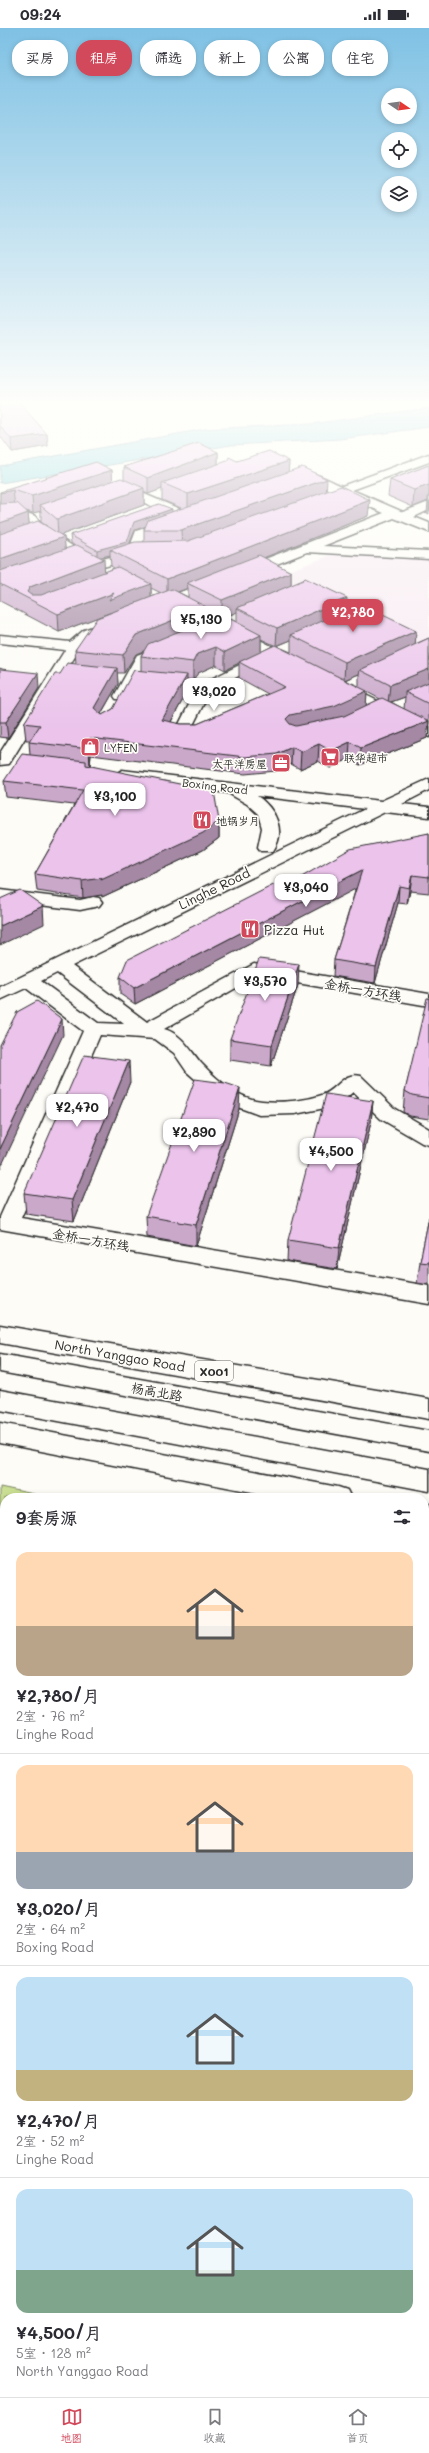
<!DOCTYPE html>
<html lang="zh">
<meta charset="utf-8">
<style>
:root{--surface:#fff;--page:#f7f7f7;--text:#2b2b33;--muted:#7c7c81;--line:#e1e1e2;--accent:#d1495b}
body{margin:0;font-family:Mali,"LXGW WenKai TC",sans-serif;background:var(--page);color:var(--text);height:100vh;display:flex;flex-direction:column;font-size:15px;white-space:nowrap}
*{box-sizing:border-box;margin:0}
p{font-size:13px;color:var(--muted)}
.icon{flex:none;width:22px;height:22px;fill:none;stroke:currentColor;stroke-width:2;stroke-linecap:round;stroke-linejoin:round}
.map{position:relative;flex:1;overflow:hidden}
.details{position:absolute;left:0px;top:1465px;width:429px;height:904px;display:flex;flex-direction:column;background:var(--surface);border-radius:16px 16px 0 0;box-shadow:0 2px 6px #0003}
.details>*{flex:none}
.top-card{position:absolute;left:12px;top:12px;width:405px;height:36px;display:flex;gap:8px}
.needle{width:26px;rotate:103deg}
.controls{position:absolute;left:381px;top:60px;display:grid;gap:8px}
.controls a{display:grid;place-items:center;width:36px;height:36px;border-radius:50%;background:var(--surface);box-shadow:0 2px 6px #0003;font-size:20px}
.price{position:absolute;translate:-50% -34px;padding:0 9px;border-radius:8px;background:#fff;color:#222;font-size:13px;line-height:26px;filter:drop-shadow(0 1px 2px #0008)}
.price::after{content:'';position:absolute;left:50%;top:24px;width:12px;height:9px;margin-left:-6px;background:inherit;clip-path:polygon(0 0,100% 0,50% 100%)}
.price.current{background:var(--accent);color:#fff}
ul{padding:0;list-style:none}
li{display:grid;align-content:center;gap:8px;height:212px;padding:0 16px}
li+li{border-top:1px solid var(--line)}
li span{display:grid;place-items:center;height:124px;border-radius:12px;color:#555}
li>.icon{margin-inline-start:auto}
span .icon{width:72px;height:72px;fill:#fffc;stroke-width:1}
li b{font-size:17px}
h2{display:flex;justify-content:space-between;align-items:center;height:48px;padding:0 16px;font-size:17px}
.chip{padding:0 14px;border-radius:16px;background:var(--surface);box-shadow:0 2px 6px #0003;font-size:14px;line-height:36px}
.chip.current{background:var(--accent);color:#fff}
.status{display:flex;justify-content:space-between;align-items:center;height:28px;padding:0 20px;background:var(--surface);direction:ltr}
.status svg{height:11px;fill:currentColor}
.tabs{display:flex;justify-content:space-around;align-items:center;height:56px;border-top:1px solid var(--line);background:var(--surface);font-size:11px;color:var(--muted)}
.tabs a{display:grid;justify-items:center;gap:2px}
.tabs .current{color:var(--accent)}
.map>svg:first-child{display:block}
.built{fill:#f8ebf3}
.green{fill:#cbdf94;stroke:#7b8560}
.water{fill:#83d4dd;stroke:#609096}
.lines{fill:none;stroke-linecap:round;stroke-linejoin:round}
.minor-casing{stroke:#2b2b2b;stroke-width:3}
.major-casing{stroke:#2b2b2b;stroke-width:3}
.highway-casing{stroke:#2b2b2b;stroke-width:3}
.minor{fill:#fdfcf7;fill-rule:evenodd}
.major{fill:#fdfcf7;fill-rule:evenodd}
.highway{fill:#fdfcf7;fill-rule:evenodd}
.wall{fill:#caa8ca;stroke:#2b2b2b;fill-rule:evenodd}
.shaded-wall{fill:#a488a4;stroke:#2b2b2b}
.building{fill:#ebc3eb;stroke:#2b2b2b}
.labels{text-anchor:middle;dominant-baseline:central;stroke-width:3.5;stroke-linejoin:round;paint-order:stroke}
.far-poi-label{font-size:11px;fill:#2b2b2b;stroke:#fdfcf7;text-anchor:start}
.far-street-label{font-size:11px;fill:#2b2b2b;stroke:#fdfcf7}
.shield{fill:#fdfcf7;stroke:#6a6a68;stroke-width:1}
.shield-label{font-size:12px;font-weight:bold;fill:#2b2b2b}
.street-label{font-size:13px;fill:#2b2b2b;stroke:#fdfcf7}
.poi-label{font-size:13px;fill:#2b2b2b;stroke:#fdfcf7;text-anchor:start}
</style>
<div class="status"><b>09:24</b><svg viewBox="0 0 49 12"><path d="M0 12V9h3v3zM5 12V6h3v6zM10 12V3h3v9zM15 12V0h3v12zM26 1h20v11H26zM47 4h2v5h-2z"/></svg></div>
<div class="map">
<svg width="429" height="2369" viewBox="0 0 429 2369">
<rect width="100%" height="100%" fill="#fdfcf7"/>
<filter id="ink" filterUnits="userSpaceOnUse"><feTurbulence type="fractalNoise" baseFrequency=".025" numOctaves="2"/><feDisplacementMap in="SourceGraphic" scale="8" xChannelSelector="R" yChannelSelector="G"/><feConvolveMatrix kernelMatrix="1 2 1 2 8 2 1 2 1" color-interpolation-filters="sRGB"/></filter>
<g filter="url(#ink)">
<path class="built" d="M332,527L429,532V611L419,616L274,548Z"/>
<path class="green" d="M0,1459L53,1470H5V2018L0,2016Z
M424,1550L429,1551V1970L424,1968Z"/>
<path class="water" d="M429,380V399L340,411L231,417L0,455V438L205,401L311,396Z"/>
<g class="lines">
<g class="minor-casing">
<path id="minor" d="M429,426V434L352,462L403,484L429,474V482L414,489L429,495V504L394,490L323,518L429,523V531L307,524L183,573L299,632L301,635L294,639L273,630L210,663L187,709H177L174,706L199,657L264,625L173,576L157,582L150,578L152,575L384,485L307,452L295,454L293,451C304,436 329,453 342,458Z
M123,457L189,485L191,488L185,492L181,491L122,465L116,467L110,463Z
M14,480L35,488L44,500L96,533L128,524L136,503L173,491L179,495L177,498L147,508L142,522L145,525L143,528L96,541L87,539L34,506L26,494L13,488L0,492V484Z
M109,593L114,594L116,597C113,602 90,611 82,617L11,733L9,736L0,737V725L65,622L0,615V607L70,614L84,602Z
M168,616L175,620L173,623L148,633L126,671H116L114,668L137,627Z
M341,655L429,698V709L336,662L334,659Z
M122,742L381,773L429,751V762L402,776L429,779V789L385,784L72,938L147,994L254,936L429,966V978L257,948L164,1001C182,1006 190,1022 201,1035C216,1051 239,1071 262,1073C281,1075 305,1073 322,1067C338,1062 343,1043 361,1048L395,1081L429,1101V1117L422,1115L381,1091L353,1064L337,1077L330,1079L295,1086L259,1087L219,1072L187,1044L174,1025L155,1011L100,1007L21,1190L429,1258V1276L0,1201V1189L83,1003L26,960L0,972V959L365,781L257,768C275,780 287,803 273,823H261L258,819L262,800L258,786L247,776L228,765L116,750L114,747ZM57,945L124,996L98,995L41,953Z
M0,862L80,872L93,869L99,870L102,874L99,878L80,882L0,872Z"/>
</g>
<g class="major-casing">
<path id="major" d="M0,1297L429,1371V1391L0,1315Z
M0,1395L338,1459L347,1462L351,1470H283L0,1415Z
M424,1476H429V1498H424Z"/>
</g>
<g class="highway-casing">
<path id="highway" d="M0,1326L429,1403V1423L0,1344Z
M0,1362L429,1441V1463L0,1382Z"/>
</g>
<use href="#minor" class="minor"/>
<use href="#major" class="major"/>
<use href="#highway" class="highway"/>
</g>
<path class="wall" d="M0,372L47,406L48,418L12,424L0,408Z
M218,424V436L237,433H289L288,444L326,464L368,488L264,530L291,544V558L346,583L416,603L415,616L429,610V696H428L427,710L360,737L349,731L330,740L318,733L300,741L291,736L276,743L245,746L91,727L90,737L219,793V810L203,822L102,869V867L83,870L37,863L35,846L74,777L6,769L4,753L30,727L29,714L30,712H26L24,695L60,646L76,636L75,622L109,585L59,604L0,573V464L112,442V453L124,451V439ZM162,461V472L181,480L172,484L70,507L71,515L75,518L65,521L64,509L61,507L144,477V464L148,466ZM26,483L33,485L41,483V494L47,498L29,496L28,485ZM145,499L144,502V514L129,515L135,502ZM110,527L111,538L114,540L105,544L101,529ZM151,560L161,565L151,569ZM188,560V569L178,564ZM206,583L217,588L206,592ZM237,584V594L226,589ZM261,611L274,617L261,624ZM291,612V624L277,618ZM144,622L141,628V643L113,681L102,687L101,686L118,656L117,645H124L136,626ZM239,635V650L268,666L197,696H181L171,694L187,664V652H193L198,645L216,637L225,642ZM359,646V658L345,652ZM367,664L380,671L366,678ZM405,669L404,681L391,674Z
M429,437V486L427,485L428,473L413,479L388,468L390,452Z
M0,640L39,660L8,710L0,709Z
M429,805V865L410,863L407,876L398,875L375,955L333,948L334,932L356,860L135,976L120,966V949L293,854Z
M298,957L271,1038L230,1032V1011Z
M429,970V1091L410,1088L403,1084L405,1063Z
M130,1054L74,1193L26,1186L24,1165Z
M373,1073L371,1094L337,1241L287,1233L288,1212Z
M239,1081L196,1218L147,1209L146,1188Z
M429,1189V1257L417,1255L420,1234Z"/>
<path class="shaded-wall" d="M47,406L48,418L12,424L11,411Z
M218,424V440L162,455V461L148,466V450Z
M289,433L288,449L188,483V466Z
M112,442L113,459L40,477L41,483L33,485L32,468Z
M327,451L326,467L182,520L181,502Z
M429,457V468H428V473L413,479L414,462Z
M144,460V477L58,508L57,491Z
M13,462L15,479L0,483V465Z
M370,472L368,488L193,558L187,555L188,560L167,568V551Z
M172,481V489L135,502L127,522H110V527L97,530V522L134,494Z
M28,485L30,502L0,513V495Z
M64,509L66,527L0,549V531Z
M104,531L105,549L36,575L27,564L30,559Z
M291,544V561L237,580V584L222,590V572Z
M151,556V574L109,585L59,604L58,586L114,565Z
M347,570L346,588L291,607V612L276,618L277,600Z
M206,579V597L136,626L124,645L123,627L136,607Z
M416,603L415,622L360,642L359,646L344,652L345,634Z
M261,607V625L239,634V635L225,642V624Z
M216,619V637L198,645L193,652V634L197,626Z
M117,640L118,656L95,696L94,680Z
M429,641V659L405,664V669L388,675L390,657Z
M38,645L39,660L8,710L6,694Z
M187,647V664L163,708L162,692Z
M367,663L366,679L334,695L290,704L286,691L290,687Z
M429,693L427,710L360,737L361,720Z
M90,710L91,727L90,737L89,721Z
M350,714L349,731L330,740L331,723Z
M319,716L318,733L300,741L301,724Z
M292,719L291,736L276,743L277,726Z
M219,793V810L203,822L102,869V867L83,870L82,853Z
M362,842L361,858L135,976L134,960Z
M412,847L410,863L407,876L409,860Z
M399,858L398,875L375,955L376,939Z
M43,878L44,896L0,917V898Z
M299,936L298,957L271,1038L272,1017Z
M62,991L63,1007L0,1141V1121Z
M129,1033L130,1054L74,1193L72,1172Z
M240,1060L239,1081L196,1218V1197Z
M373,1073L371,1094L337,1241L339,1220Z"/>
<path class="building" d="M0,372H17L47,406L11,411L0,398Z
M199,415L218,424L148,450L124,439Z
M269,423L289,433L188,466L162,455L227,433L229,429L237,433Z
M96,434L112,442L32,468L13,462L0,465V464Z
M429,437V457L414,462L390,452Z
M302,439L327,451L181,502H144L148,492Z
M121,450L144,460L57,491L40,477Z
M341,458L370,472L167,551L110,522L135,514L188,513Z
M17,475L28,485L0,495V476Z
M159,476L172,481L134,494L127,514L97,522L70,507Z
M38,493L64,509L0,531V506Z
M77,517L104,531L30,559L27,564L31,567H41L118,539L151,556L109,572L114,565L58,586L0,556V543Z
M259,527L291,544L222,572L187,555Z
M305,550L347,570L277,600L237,580L303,552Z
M172,561L206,579L136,607L123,627L75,622L97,590Z
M360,576L416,603L345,634L291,607Z
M221,586L261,607L225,624L216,619L197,626L193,634L141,628L148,616Z
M429,610V641L390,657L360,642Z
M275,617L367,663L334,678L290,687L286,691L290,696L296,698L344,688L382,670L429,693L361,720L350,714L331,723L319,716L301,724L292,719L277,726L245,729L90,710L89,721L29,714L40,697L24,695L55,646H60L67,635L117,640L94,680L102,687L113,681L134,642L187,647L162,692L181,696H197L285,659L239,634Z
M0,640L1,641L38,645L6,694H0Z
M429,654V676L405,664Z
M22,726L86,733V737L214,763L219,793L203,805L101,852L102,850L82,853L35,846L83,762L4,753Z
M429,805V849L412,847L409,860L399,858L376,939L334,932L362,842L134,960L120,949L127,932L287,850L293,854L350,821Z
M20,862L43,878L0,898V871Z
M259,931L299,936L272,1017L230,1011Z
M427,970H429V1070L412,1067L405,1063Z
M37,973L62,991L0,1121V1017L17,984Z
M84,1027L129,1033L72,1172L24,1165Z
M195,1051L225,1055L240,1060L196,1197L146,1188Z
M326,1066L373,1073L339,1220L288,1212Z
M429,1189V1235L420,1234Z
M424,2161L429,2163V2369H310L311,2364H424Z"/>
</g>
<linearGradient id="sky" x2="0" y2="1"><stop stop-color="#7fc1e4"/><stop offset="0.53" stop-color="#fefefb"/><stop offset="1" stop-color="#fefefb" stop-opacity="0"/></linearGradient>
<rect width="429" height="704" fill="url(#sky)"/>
<defs>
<g id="shop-square" transform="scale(1)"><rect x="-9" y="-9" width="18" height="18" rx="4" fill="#d1495b" stroke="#fdfcf7"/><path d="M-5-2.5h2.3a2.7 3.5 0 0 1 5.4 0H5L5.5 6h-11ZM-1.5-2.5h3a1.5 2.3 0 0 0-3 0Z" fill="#fff"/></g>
<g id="supermarket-square" transform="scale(1)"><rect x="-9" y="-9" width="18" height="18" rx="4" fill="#d1495b" stroke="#fdfcf7"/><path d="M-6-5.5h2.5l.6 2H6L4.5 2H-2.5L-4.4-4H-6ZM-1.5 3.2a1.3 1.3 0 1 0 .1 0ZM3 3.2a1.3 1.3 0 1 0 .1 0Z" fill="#fff"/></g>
<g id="office-square" transform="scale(1)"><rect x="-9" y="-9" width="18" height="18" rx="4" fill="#d1495b" stroke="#fdfcf7"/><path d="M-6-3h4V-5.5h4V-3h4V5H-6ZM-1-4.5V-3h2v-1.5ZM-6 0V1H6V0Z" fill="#fff"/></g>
<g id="restaurant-square" transform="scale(1)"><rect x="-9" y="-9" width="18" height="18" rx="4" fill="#d1495b" stroke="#fdfcf7"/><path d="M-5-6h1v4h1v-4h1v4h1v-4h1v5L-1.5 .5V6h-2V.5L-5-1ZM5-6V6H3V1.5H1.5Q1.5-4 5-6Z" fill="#fff"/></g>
</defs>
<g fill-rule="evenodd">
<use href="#shop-square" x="90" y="719"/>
<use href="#supermarket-square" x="330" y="729"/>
<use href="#office-square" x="281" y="735"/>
<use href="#restaurant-square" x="202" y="792"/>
<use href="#restaurant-square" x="250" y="901"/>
</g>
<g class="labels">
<g class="far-poi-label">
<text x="104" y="719">LYFEN</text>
<text x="344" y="729">联华超市</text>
<text x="267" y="735" text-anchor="end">太平洋房屋</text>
<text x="216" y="792">地锅岁月</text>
</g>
<g class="far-street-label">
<text transform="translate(215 758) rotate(7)">Boxing Road</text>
</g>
<rect class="shield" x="195" y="1333" width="38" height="20" rx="3"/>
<g class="shield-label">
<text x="214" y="1343">X001</text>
</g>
<g class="street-label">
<text transform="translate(214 860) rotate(-26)">Linghe Road</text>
<text transform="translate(363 961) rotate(10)">金桥一方环线</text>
<text transform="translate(91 1211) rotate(10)">金桥一方环线</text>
<text transform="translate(120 1327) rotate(10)">North Yanggao Road</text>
<text transform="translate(157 1363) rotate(10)">杨高北路</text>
</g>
<g class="poi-label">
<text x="264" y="901">Pizza Hut</text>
</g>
</g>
</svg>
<div class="controls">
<a><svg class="needle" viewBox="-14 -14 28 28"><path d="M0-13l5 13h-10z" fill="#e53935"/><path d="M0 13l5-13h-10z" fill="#7c7c81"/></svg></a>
<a><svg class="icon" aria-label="locate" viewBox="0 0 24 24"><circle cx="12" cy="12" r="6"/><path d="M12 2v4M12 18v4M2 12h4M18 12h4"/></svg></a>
<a><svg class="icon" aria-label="layers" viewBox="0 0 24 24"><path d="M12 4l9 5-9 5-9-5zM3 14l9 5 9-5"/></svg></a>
</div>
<b class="price current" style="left:353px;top:605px">¥2,780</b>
<b class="price" style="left:201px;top:612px">¥5,130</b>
<b class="price" style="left:214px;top:684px">¥3,020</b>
<b class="price" style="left:115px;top:789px">¥3,100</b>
<b class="price" style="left:306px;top:880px">¥3,040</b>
<b class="price" style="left:265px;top:974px">¥3,570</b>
<b class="price" style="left:77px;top:1100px">¥2,470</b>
<b class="price" style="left:194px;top:1125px">¥2,890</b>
<b class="price" style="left:331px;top:1144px">¥4,500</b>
<div class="top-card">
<a class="chip">买房</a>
<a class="chip current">租房</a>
<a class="chip">筛选</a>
<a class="chip">新上</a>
<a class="chip">公寓</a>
<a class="chip">住宅</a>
</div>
<section class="details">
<h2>9套房源<svg class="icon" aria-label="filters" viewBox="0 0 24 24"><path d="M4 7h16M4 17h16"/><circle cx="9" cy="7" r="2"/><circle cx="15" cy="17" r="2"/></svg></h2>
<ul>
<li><span style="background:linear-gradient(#ffd9b3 60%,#b9a48a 0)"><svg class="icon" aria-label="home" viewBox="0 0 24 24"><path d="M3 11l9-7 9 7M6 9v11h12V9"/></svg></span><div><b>¥2,780/月</b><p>2室 · 76 m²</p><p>Linghe Road</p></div></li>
<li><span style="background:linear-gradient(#ffd9b3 70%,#9aa5b1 0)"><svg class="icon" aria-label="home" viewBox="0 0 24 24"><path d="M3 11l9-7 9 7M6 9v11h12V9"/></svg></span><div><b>¥3,020/月</b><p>2室 · 64 m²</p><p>Boxing Road</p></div></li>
<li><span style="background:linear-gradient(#bfe0f5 75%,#c2b280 0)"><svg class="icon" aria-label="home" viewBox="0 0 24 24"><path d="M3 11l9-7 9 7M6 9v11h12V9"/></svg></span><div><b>¥2,470/月</b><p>2室 · 52 m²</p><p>Linghe Road</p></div></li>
<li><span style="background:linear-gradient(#bfe0f5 65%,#7fa58c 0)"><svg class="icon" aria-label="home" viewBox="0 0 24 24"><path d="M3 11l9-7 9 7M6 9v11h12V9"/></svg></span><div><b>¥4,500/月</b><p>5室 · 128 m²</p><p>North Yanggao Road</p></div></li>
</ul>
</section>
</div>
<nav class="tabs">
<a class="current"><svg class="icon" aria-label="map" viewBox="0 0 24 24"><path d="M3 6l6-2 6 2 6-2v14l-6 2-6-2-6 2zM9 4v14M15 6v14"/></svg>地图</a>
<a><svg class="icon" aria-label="saved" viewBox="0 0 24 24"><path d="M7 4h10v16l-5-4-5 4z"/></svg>收藏</a>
<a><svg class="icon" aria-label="home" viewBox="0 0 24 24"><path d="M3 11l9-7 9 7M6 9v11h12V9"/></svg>首页</a>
</nav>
